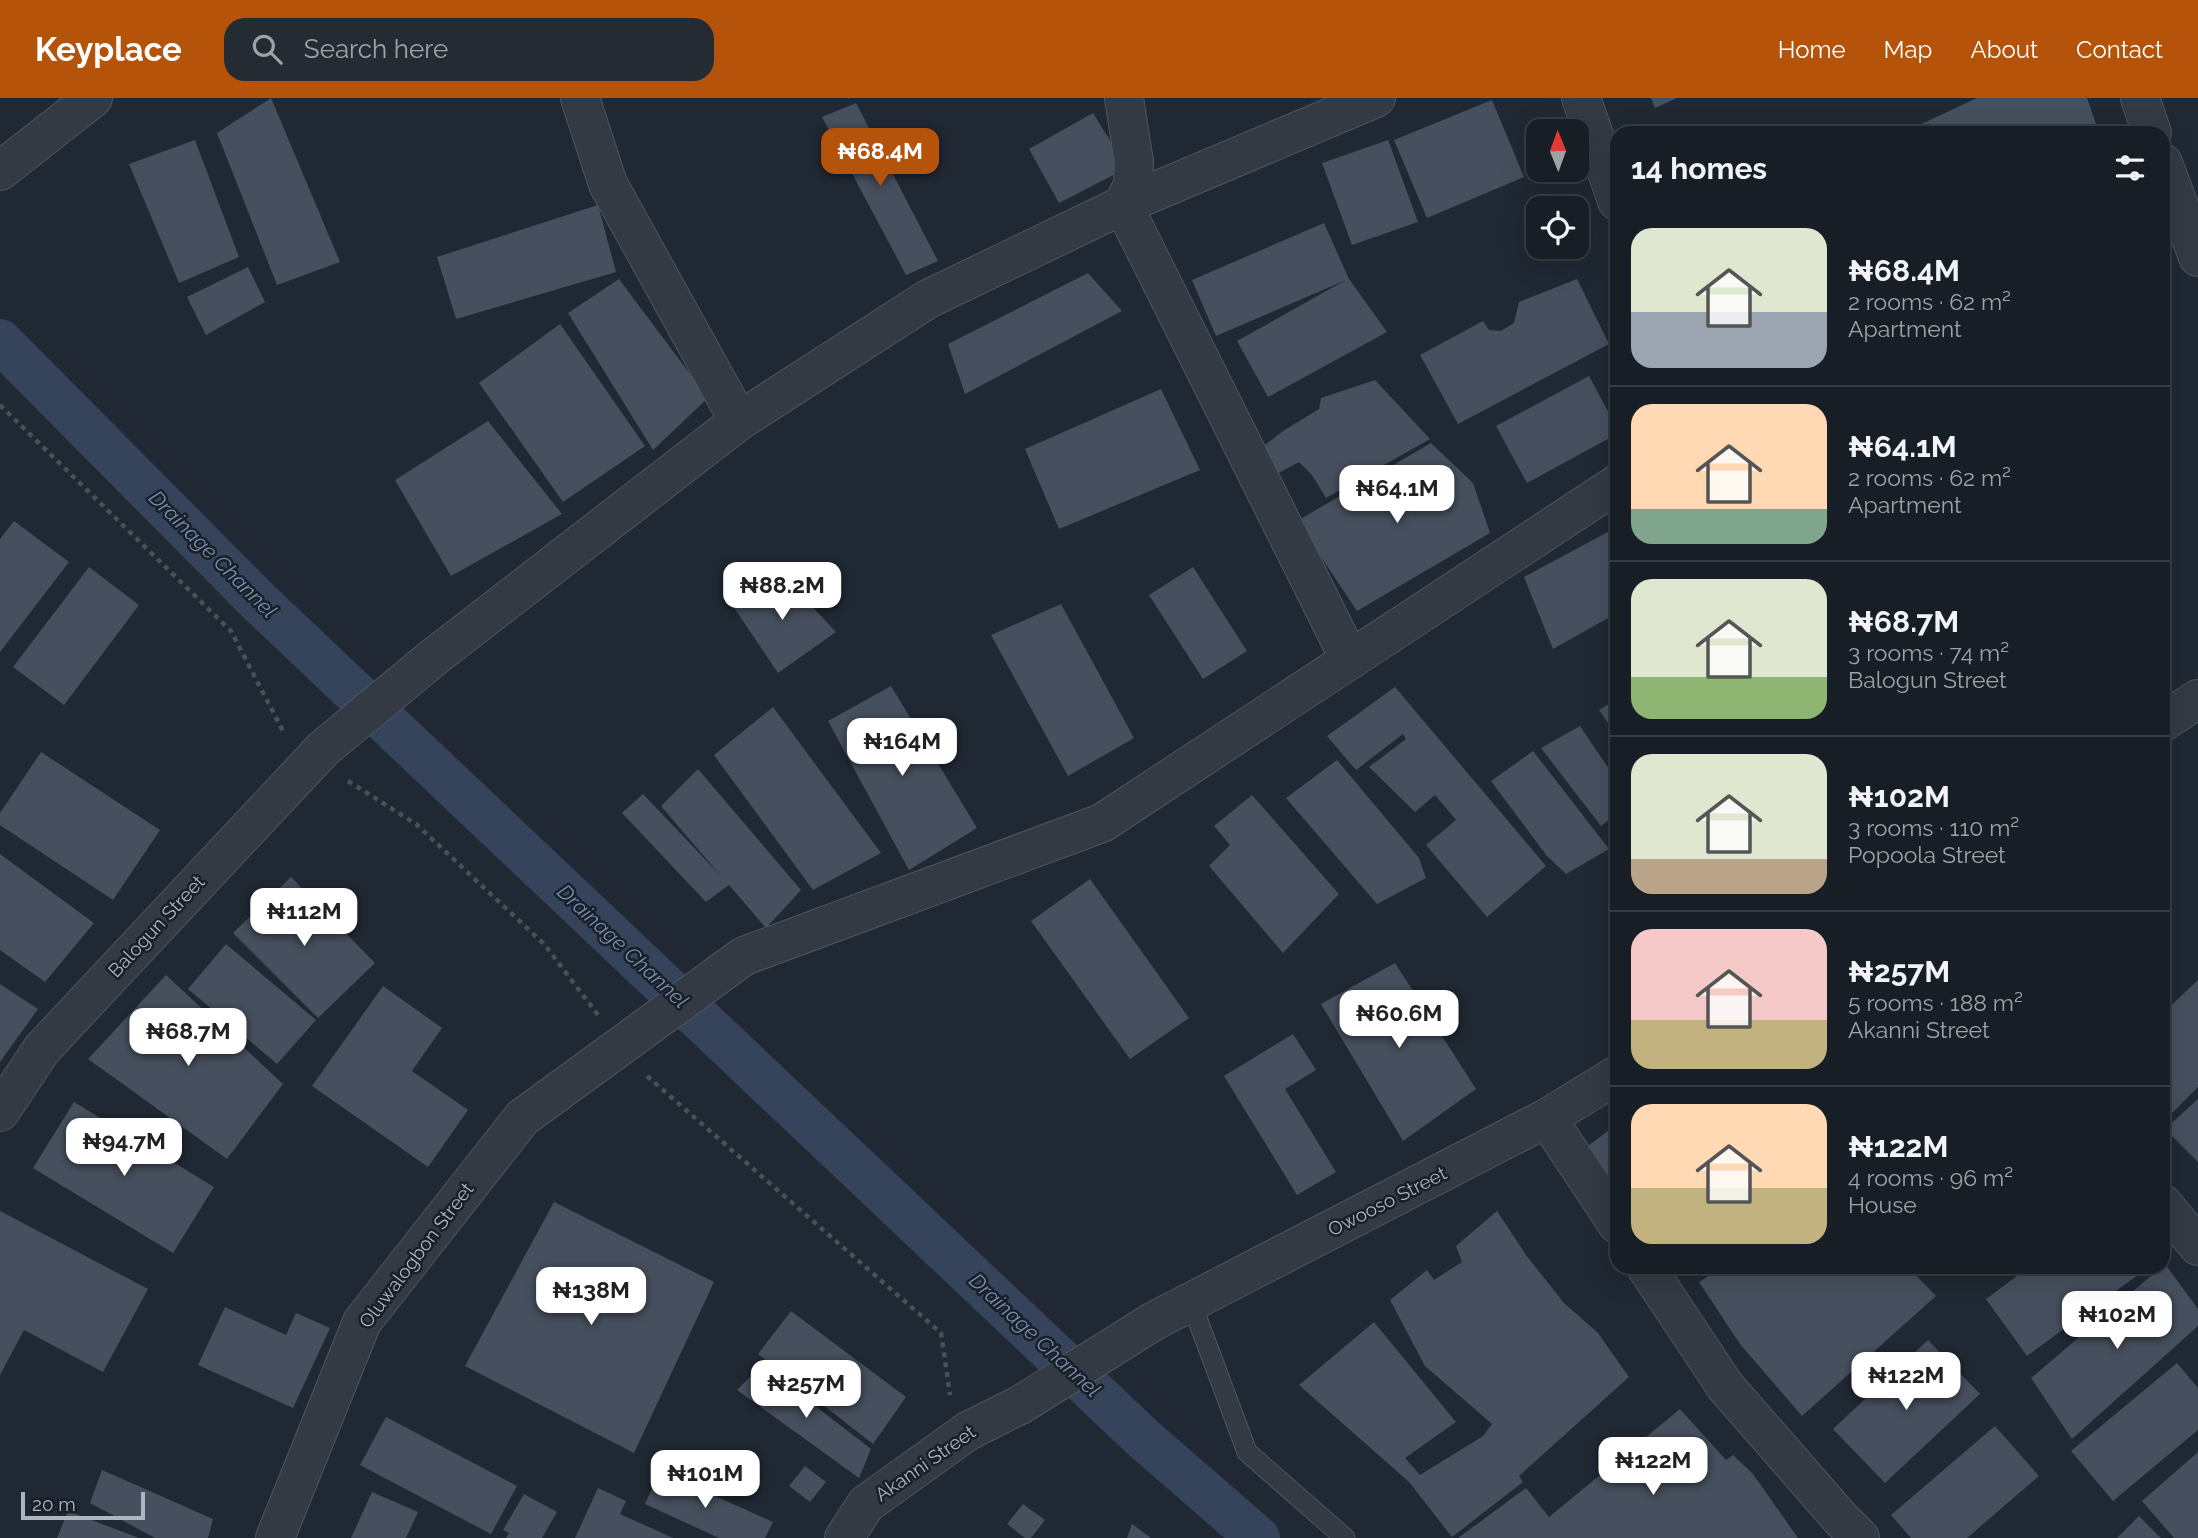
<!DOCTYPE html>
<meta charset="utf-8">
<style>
:root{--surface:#181e26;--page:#252b32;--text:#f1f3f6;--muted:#9fa2a7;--line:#363c43;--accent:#b45309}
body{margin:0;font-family:Raleway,sans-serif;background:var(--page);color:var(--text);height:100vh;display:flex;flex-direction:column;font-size:26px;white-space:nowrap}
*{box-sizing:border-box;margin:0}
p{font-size:23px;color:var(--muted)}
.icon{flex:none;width:38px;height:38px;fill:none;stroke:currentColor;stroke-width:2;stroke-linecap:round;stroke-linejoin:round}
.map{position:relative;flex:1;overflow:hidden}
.sheet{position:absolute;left:1610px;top:28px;width:560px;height:1148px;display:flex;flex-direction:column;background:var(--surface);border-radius:21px;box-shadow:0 7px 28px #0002,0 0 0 2px var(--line)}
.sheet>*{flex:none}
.needle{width:46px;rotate:359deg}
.controls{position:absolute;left:1526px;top:21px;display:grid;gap:14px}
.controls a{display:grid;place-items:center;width:63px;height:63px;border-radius:14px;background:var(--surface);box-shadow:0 7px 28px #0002,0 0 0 2px var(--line);font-size:35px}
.scale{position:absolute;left:21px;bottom:18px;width:124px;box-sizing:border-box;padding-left:7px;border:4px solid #adb5c1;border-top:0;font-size:19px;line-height:24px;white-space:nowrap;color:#adb5c1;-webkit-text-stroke:5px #191f29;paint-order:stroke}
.price{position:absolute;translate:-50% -60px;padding:0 16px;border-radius:14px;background:#fff;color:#222;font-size:23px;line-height:46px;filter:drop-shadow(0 2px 4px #0008)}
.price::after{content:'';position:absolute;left:50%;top:42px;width:21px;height:16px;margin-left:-10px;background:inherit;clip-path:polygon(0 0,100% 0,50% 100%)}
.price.current{background:var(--accent);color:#fff}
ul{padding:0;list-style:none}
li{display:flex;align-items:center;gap:21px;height:175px;padding:0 21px}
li+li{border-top:2px solid var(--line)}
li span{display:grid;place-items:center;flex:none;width:196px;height:140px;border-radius:21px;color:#555}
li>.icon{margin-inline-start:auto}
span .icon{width:84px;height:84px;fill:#fffc;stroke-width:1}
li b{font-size:30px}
h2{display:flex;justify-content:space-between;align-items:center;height:84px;padding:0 21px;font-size:30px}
header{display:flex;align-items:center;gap:42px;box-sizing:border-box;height:98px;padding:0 35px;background:var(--accent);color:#fff}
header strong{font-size:33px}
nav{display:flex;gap:38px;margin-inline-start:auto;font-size:24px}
.search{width:490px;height:63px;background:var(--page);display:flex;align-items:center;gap:18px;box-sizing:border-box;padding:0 24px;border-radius:21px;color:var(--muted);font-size:26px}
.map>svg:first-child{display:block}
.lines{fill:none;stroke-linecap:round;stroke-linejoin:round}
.canal{stroke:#35445a;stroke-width:44}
.building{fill:#464f5d}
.lane-casing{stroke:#4e555f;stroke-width:21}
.street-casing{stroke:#4e555f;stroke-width:40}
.path{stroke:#435356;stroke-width:4.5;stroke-dasharray:5 5;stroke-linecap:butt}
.lane{stroke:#333a44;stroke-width:19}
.street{stroke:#333a44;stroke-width:38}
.labels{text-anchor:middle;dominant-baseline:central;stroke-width:5;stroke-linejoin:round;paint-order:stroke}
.street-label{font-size:19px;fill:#adb5c1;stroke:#191f29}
.water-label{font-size:21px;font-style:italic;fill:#778ca8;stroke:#191f29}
</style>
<header>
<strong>Keyplace</strong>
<div class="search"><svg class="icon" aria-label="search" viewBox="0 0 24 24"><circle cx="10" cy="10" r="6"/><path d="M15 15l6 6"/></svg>Search here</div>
<nav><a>Home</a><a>Map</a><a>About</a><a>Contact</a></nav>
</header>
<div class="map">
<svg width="2198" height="1440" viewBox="0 0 2198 1440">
<rect width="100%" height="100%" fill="#202833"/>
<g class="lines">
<path class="canal" d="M0,243L258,503L1145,1342L1258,1440"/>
</g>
<path class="building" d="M271,0L340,164L277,187L217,35Z
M1651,0H1677L1655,10Z
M1977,0H2087L2097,29L2085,35H1918L1917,28Z
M1492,2L1524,79L1427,120L1394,42Z
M856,5L938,163L906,177L822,19Z
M1093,15L1127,70L1059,105L1029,51Z
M195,42L239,159L179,185L129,66Z
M1388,42L1418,124L1352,147L1322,65Z
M598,107L616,174L456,221L437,159Z
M1324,125L1349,181L1387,234L1268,299L1237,243L1346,182L1216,238L1192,182Z
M248,169L265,204L206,237L187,199Z
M1088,175L1122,213L965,296L948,246Z
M619,181L708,300L653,352L568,215Z
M1577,181L1609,246L1458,326L1420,257L1483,223L1489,232L1501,233L1514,225L1519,204Z
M560,226L645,348L563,404L479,285Z
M1589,278L1617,330V336L1527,385L1496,328Z
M1375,282L1430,341L1326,400L1312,377L1299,364L1275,377L1260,351L1283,333L1319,311L1321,300Z
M1161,291L1200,372L1059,431L1025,351Z
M488,323L562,416L451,478L395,382Z
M1431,345L1473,385L1490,435L1357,513L1297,423Z
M14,423L69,464L0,554V441Z
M1617,429V515L1553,551L1524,479Z
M89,469L139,507L64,607L13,569Z
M1193,469L1247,553L1203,581L1149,497Z
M782,476L836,534L778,575L731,505Z
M1061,506L1134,640L1068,678L991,537Z
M891,588L977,730L909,772L828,623Z
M1395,589L1546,768L1487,819L1426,747L1456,722L1435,697L1415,714L1369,669L1406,641L1403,636L1356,672L1327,638Z
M1617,601V638L1599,612Z
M773,609L881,755L813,792L714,657Z
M1580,628L1617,683V715L1601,728L1541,650Z
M1533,653L1609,751L1566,776L1547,758L1491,683Z
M41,654L160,732L113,802L0,727V715Z
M1337,662L1419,760L1426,780L1377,806L1286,700Z
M698,671L801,792L766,830L729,787L706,804L622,715L643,696L720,777L661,708Z
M1252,697L1339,796L1283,855L1209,768L1230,747L1214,728Z
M0,756L94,825L45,884L0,852Z
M291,779L375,865L318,920L233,835Z
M1090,781L1189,920L1130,961L1031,823Z
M226,846L316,922L277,966L188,891Z
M1395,865L1476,991L1403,1043L1321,906Z
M166,877L283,986L227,1061L88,961Z
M2198,882V989L2163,1024V915Z
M0,886L38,911L0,964Z
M383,888L442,930L412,973L468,1012L428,1069L312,988Z
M1293,936L1316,972L1285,991L1336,1074L1297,1097L1224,978Z
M2198,1001V1064L2165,1031Z
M74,1004L214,1089L173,1155L33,1070Z
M1617,1026V1090L1588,1048Z
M554,1104L714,1184L634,1355L465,1268Z
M0,1113L148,1191L103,1274L24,1232L0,1277Z
M1497,1113L1526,1157L1564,1205L1598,1235L1629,1279L1519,1378L1523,1384L1452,1439L1409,1384L1299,1287L1374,1224L1456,1324L1405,1360L1420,1377L1483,1338L1492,1326L1425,1268L1390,1202L1427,1172L1434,1182L1462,1164L1456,1148Z
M2165,1166L2198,1211V1228L2072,1341L2031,1280Z
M1722,1169H1908L1936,1198L1802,1318L1740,1246L1699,1184Z
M2029,1169H2149L2027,1258L1986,1201Z
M225,1209L286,1237L296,1215L330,1230L293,1310L198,1267Z
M791,1213L906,1299L873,1346L758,1256Z
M1928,1242L1980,1296L1885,1385L1833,1331Z
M2177,1265L2198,1290V1332L2113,1403L2071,1353Z
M762,1267L871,1351L859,1380L737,1292Z
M1680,1311L1726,1362L1733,1357L1753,1376L1798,1440H1458L1526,1390L1549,1419Z
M386,1319L517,1388L491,1436L360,1367Z
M1995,1328L2039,1378L1967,1440H1911L1891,1417Z
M2198,1354V1440H2174L2142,1403Z
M805,1368L826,1384L810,1404L789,1388Z
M102,1372L213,1421L208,1440H155L90,1405Z
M660,1373L773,1424L765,1440H719L645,1406Z
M598,1390L626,1403L620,1416L673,1440H575Z
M372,1394L418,1414L406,1440H351Z
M524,1396L557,1414L542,1440H506L509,1435L503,1432Z
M1023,1406L1045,1422L1031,1440H1025L1007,1426Z
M68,1413L139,1440H57Z
M2139,1418L2161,1440H2117Z
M1132,1426L1151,1440H1127Z"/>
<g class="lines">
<g class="lane-casing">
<path id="lane" d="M1191,1204L1247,1354L1345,1440"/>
</g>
<g class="street-casing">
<path id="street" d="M580,0L608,86L739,323
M1124,0L1134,64L1133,87L1123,107L1350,562
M1581,0L1617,103
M2140,0L2152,35
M2163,65L2198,159
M0,73L93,0
M2163,624L2198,601
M0,1014L42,951L323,651L434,559L739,323L928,201L1123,107L1376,0
M1547,1020L1617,1126
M2163,1106L2198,1148
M1646,1169L1725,1288L1841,1421L1860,1440
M275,1440L362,1224L522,1020L744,858L1102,725L1617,386
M844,1440L866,1406L968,1333L1020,1307L1154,1223L1547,1020L1617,977"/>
</g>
<path class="path" d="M0,307L231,533L283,633
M348,683L416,726L544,846L598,917
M647,978L941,1235L950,1297"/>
<use href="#lane" class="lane"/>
<use href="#street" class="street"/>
</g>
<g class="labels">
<g class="street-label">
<text transform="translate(156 828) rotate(-47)">Balogun Street</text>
<text transform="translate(1387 1103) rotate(-27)">Owooso Street</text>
<text transform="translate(416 1157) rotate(-53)">Oluwalogbon Street</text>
<text transform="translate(925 1365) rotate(-35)">Akanni Street</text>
</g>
<g class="water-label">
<text transform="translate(213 456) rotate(45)">Drainage Channel</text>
<text transform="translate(623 848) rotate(43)">Drainage Channel</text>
<text transform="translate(1035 1237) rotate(43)">Drainage Channel</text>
</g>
</g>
</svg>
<div class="controls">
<a><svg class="needle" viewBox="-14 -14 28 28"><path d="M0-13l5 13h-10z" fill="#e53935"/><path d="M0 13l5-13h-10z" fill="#9fa2a7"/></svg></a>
<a><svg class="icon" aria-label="locate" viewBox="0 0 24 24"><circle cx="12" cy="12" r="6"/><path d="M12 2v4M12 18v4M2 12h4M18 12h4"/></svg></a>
</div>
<div class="scale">20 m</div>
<b class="price current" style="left:880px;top:90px">₦68.4M</b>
<b class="price" style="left:1397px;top:427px">₦64.1M</b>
<b class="price" style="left:782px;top:524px">₦88.2M</b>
<b class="price" style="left:902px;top:680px">₦164M</b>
<b class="price" style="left:304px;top:850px">₦112M</b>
<b class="price" style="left:1399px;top:952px">₦60.6M</b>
<b class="price" style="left:188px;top:970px">₦68.7M</b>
<b class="price" style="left:124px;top:1080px">₦94.7M</b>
<b class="price" style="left:591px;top:1229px">₦138M</b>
<b class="price" style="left:2117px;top:1253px">₦102M</b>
<b class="price" style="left:1906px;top:1314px">₦122M</b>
<b class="price" style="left:806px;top:1322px">₦257M</b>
<b class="price" style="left:1653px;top:1399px">₦122M</b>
<b class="price" style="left:705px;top:1412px">₦101M</b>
<section class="sheet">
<h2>14 homes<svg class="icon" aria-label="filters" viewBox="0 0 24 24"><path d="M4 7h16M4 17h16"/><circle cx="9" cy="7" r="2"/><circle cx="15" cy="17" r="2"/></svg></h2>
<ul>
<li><span style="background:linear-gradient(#dfe7d0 60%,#9aa5b1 0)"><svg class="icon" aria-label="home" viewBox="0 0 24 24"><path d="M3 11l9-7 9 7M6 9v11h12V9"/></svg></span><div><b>₦68.4M</b><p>2 rooms · 62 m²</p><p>Apartment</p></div></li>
<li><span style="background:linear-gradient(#ffd9b3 75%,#7fa58c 0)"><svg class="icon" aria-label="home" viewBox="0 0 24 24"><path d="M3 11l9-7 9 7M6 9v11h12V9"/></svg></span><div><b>₦64.1M</b><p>2 rooms · 62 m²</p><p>Apartment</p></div></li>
<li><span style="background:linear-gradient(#dfe7d0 70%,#8fb573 0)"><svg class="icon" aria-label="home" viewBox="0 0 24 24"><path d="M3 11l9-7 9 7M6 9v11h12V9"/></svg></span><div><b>₦68.7M</b><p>3 rooms · 74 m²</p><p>Balogun Street</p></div></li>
<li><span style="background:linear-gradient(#dfe7d0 75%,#b9a48a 0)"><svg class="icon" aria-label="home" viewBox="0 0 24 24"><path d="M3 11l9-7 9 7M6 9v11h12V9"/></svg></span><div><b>₦102M</b><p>3 rooms · 110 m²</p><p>Popoola Street</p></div></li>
<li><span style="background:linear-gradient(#f6c9c9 65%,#c2b280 0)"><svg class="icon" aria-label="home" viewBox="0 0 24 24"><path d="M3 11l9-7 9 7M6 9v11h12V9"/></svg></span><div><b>₦257M</b><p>5 rooms · 188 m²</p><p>Akanni Street</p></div></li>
<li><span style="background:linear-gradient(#ffd9b3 60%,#c2b280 0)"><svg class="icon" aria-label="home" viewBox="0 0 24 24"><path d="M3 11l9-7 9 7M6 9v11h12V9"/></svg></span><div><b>₦122M</b><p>4 rooms · 96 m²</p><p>House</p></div></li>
</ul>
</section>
</div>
